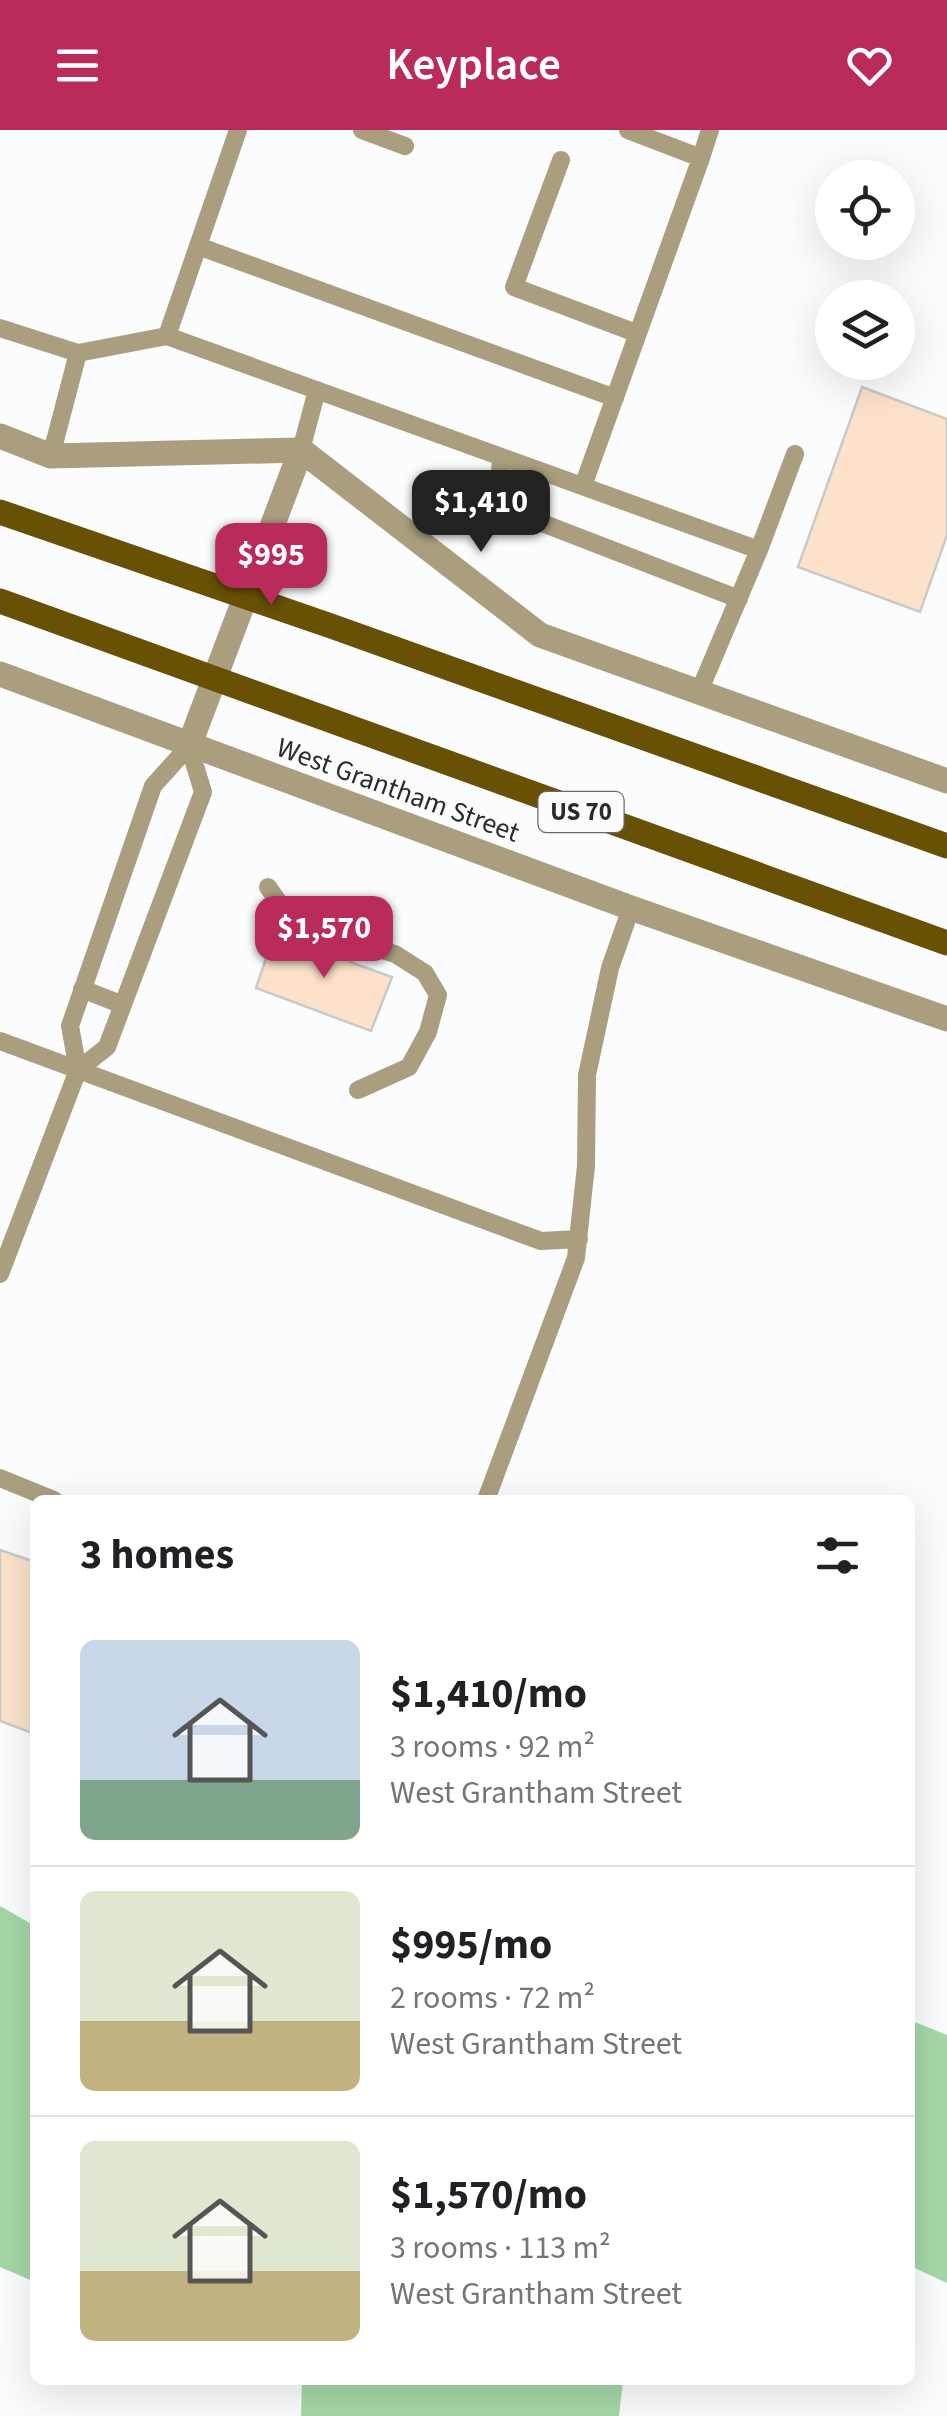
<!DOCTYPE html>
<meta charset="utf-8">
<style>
:root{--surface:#fff;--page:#f2f2f2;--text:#202124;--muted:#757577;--line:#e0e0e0;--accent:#b92b5a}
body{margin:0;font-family:"Source Sans 3",sans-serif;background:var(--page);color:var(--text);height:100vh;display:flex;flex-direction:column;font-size:38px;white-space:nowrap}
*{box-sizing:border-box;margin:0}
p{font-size:32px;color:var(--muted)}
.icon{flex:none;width:55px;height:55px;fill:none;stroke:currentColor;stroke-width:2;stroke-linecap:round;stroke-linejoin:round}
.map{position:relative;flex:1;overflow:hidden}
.side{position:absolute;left:30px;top:1365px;width:885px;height:890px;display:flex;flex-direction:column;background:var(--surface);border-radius:15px;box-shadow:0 10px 40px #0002}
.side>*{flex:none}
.tools{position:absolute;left:815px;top:30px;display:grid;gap:20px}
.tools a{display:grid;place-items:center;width:100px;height:100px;border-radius:50%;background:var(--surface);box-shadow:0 10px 40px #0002;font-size:50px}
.price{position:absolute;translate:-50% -85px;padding:0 22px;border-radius:20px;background:var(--accent);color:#fff;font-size:32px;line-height:65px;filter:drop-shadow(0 2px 5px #0008)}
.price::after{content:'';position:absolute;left:50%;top:60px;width:30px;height:22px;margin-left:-15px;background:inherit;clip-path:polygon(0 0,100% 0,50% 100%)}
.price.selected{background:#222;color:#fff}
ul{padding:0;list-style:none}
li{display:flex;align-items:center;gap:30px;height:250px;padding:0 50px}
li+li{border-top:2px solid var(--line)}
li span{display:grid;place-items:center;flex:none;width:280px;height:200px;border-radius:15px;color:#555}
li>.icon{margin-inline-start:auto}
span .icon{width:120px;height:120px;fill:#fffc;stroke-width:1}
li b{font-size:42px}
h2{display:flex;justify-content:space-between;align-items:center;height:120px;padding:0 50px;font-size:42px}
header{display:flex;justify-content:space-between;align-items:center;height:130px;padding:0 50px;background:var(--accent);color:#fff;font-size:45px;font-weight:600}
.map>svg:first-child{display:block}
.green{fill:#a4d7a7}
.building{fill:#fce2cb;stroke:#cbc9c7;stroke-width:2.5}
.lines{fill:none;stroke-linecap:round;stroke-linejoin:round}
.service{stroke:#ab9e7e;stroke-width:18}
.minor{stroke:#ab9e7e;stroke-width:25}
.primary{stroke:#685105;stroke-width:25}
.labels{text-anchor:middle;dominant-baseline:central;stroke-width:8;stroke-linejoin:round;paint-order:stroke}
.shield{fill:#fafcfd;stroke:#696a6b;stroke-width:2.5}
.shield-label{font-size:25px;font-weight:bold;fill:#2b2b2c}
.street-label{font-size:28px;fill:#2b2b2c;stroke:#fafcfd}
</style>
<header><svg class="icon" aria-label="menu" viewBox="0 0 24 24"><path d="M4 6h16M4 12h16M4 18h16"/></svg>Keyplace<svg class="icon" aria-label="heart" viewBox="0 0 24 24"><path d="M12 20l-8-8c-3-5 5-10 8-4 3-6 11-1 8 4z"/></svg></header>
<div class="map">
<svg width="947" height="2286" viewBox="0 0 947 2286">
<rect width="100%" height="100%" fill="#fafcfd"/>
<path class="green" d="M0,1776L35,1796V2152L0,2137Z
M910,1890L947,1905V2153L910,2136Z
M302,2250H623L619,2286H301Z"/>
<path class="building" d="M862,257L947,289V405L920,482L798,437Z
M275,802L330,823L334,813L356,821L350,832L392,847L371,901L256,858Z
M0,1420L35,1432V1604L0,1591Z"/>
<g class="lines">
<path class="service" d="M362,0L405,16
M628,0L701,28L710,0
M561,30L514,157L636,203
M198,116L615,268
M0,198L78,223L51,326
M167,206L238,0
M78,223L167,206L759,420L699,562
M301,320L317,260
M501,327L498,376L739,469
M583,356L701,28
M759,420L795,324
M268,757L293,793L395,824L425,843L438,865L428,902L409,937L358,960
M82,859L123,875
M0,911L541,1111L579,1109
M78,940L70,896L153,656L189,616
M0,1144L78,940L107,917L203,662L189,616
M0,1348L54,1370
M486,1370L576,1128L586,1036L587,945L610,838L631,778"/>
<path class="minor" d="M0,306L51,326L301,320L540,505L947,651
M0,544L631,778L947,889
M189,616L301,320"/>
<path class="primary" d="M0,382L331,496L947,716
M0,471L947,813"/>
</g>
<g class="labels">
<rect class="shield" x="538.5" y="662" width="85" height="40" rx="8"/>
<g class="shield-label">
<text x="581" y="682">US 70</text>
</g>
<g class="street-label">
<text transform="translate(398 660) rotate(20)">West Grantham Street</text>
</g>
</g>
</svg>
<div class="tools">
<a><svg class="icon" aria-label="locate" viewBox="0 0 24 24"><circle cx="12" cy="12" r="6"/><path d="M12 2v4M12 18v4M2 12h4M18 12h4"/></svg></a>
<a><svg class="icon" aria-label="layers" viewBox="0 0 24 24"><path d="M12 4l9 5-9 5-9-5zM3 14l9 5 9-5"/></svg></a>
</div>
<b class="price selected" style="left:481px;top:425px">$1,410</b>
<b class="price" style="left:271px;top:478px">$995</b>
<b class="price" style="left:324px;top:851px">$1,570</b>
<section class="side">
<h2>3 homes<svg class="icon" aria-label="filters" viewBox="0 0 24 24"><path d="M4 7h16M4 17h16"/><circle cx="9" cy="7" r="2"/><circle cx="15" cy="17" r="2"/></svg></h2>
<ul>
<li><span style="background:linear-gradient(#c9d6e8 70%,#7fa58c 0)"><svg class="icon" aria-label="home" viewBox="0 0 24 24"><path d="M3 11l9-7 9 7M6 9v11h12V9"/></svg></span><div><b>$1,410/mo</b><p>3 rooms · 92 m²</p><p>West Grantham Street</p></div></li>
<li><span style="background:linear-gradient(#dfe7d0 65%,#c2b280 0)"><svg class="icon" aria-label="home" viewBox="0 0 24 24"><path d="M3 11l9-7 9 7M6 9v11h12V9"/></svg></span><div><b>$995/mo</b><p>2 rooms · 72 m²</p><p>West Grantham Street</p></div></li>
<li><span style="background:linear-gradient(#dfe7d0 65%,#c2b280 0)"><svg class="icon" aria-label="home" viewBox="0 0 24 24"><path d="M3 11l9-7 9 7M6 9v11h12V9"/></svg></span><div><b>$1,570/mo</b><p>3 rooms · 113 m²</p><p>West Grantham Street</p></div></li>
</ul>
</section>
</div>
